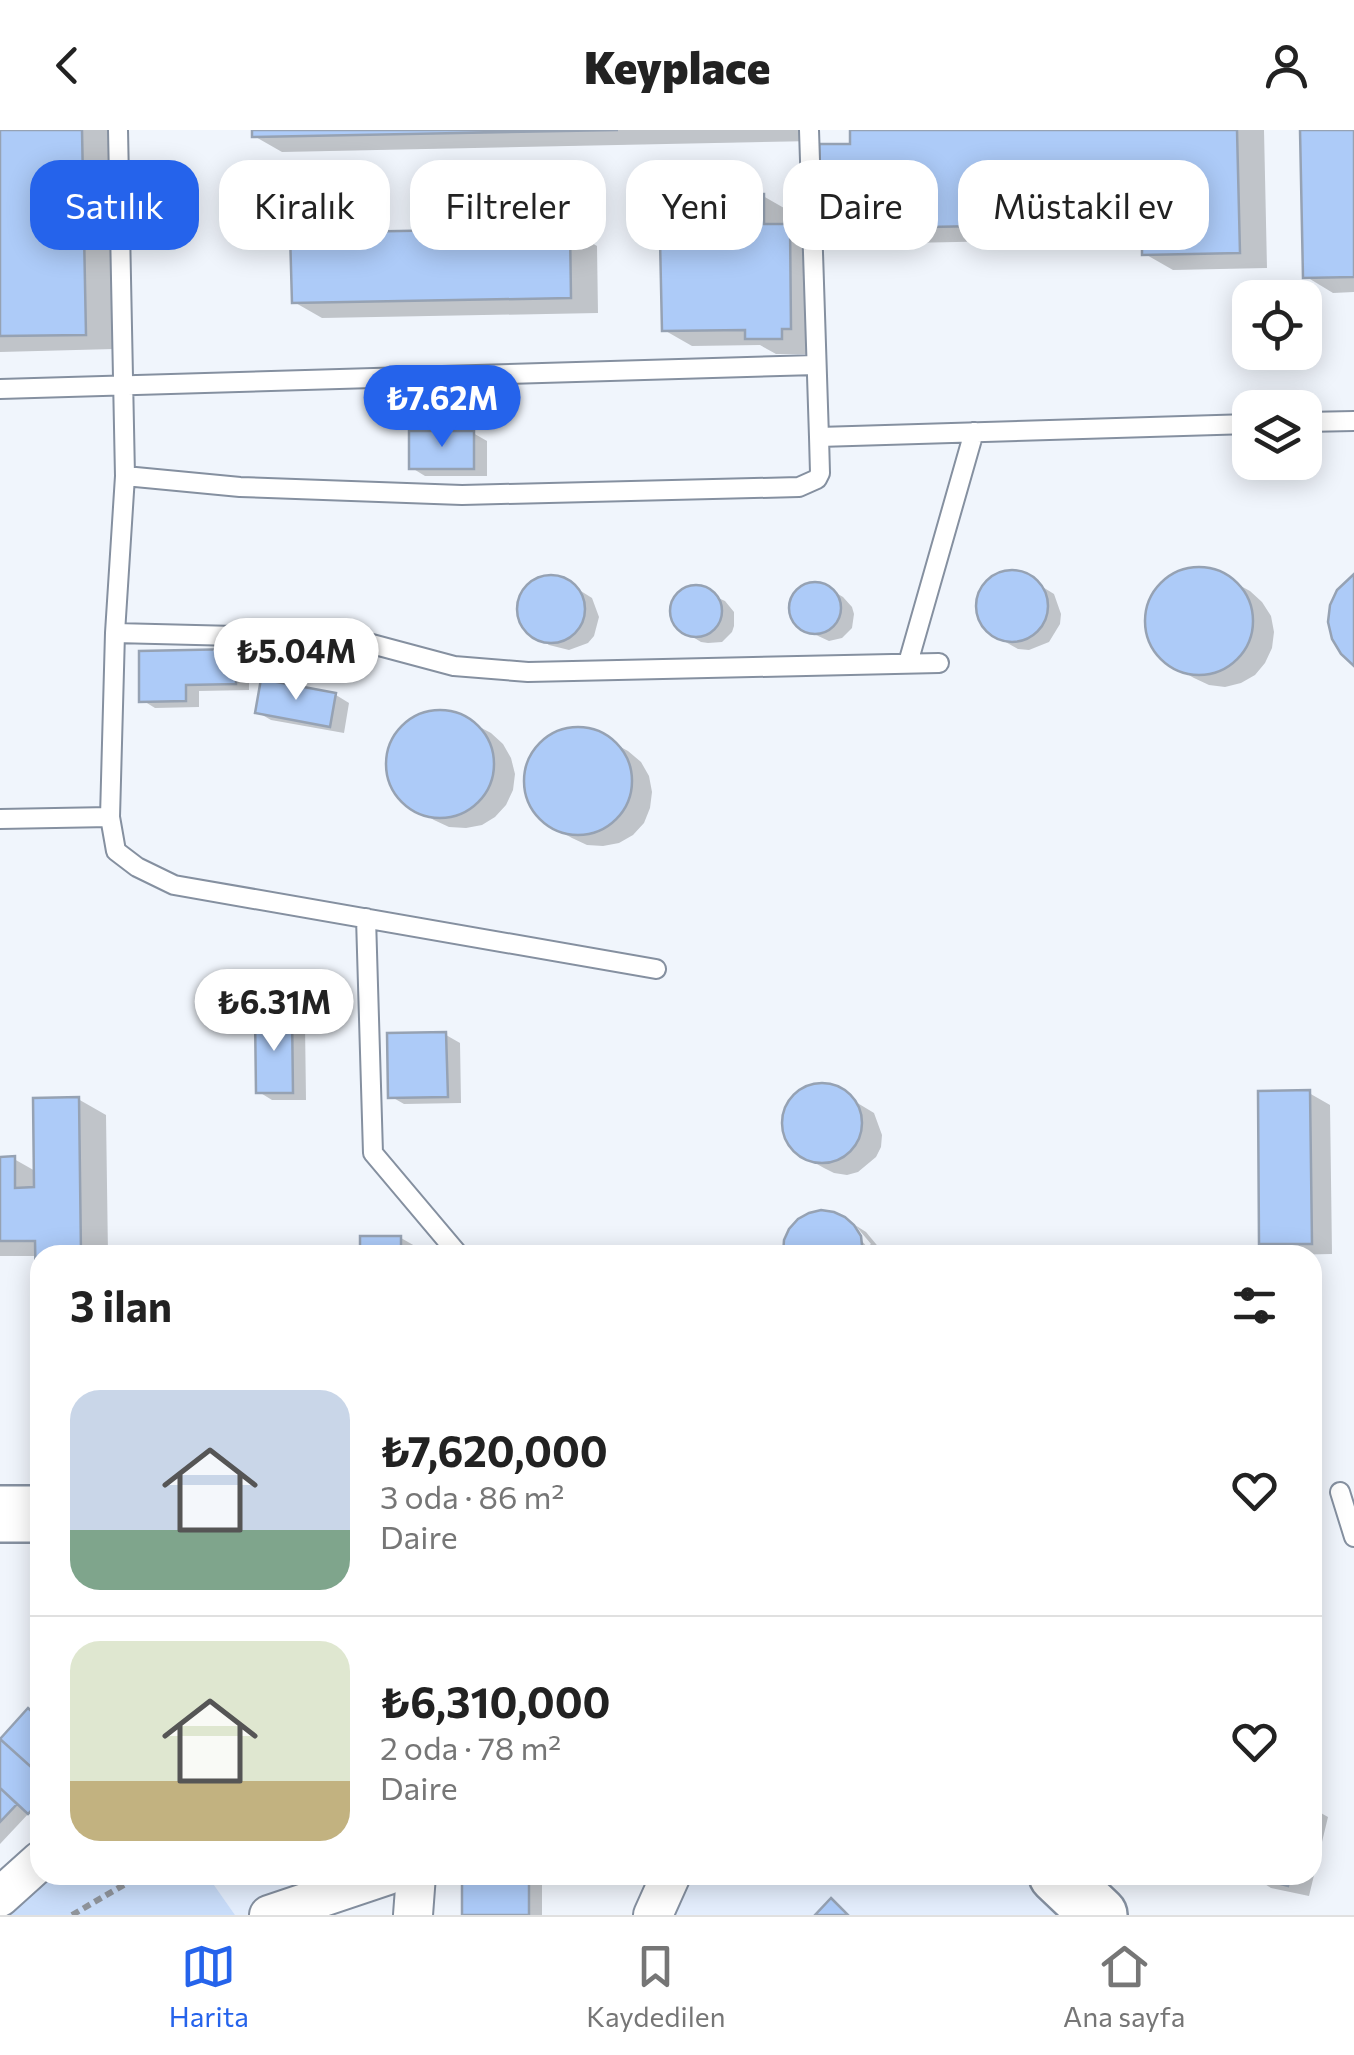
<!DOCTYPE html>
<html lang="tr">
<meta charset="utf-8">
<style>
:root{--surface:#fff;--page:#f2f2f2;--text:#222;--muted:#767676;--line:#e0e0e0;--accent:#2563eb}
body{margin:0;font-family:Commissioner,sans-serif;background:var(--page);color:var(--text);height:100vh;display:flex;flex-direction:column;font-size:38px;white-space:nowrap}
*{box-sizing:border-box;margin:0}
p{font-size:32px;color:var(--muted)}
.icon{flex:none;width:55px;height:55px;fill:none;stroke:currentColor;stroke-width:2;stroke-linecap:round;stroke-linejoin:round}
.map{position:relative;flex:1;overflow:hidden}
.panel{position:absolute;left:30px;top:1115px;width:1292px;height:640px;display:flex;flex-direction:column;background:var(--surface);border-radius:30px;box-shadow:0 5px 25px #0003}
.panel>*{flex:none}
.guide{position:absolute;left:30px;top:30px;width:1295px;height:90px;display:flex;gap:20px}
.buttons{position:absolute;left:1232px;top:150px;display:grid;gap:20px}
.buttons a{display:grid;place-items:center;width:90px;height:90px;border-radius:20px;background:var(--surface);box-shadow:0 5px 25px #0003;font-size:50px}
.price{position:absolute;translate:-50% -85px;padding:0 22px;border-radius:35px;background:#fff;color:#222;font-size:32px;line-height:65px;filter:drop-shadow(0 2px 5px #0008)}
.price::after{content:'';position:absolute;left:50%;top:60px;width:30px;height:22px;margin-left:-15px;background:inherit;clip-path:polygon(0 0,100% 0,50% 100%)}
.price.selected{background:var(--accent);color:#fff}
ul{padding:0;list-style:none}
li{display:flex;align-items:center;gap:30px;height:250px;padding:0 40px}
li+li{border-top:2px solid var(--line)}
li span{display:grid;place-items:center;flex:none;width:280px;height:200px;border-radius:30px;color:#555}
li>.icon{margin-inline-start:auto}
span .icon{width:120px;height:120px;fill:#fffc;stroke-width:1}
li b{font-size:42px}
h2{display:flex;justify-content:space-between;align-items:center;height:120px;padding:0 40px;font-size:42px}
.chip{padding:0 35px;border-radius:30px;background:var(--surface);box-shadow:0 5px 25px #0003;font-size:35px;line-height:90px}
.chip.selected{background:var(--accent);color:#fff}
header{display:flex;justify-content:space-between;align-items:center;height:130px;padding:0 40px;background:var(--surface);font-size:45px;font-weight:800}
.tabs{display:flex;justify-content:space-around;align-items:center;height:140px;border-top:2px solid var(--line);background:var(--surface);font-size:28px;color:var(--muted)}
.tabs a{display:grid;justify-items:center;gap:5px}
.tabs .selected{color:var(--accent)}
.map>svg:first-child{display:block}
.built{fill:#e4eefd}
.green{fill:#c9ddfa}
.shadow{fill:#0003}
.building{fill:#adcbf8;stroke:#96a2b3;stroke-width:2.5}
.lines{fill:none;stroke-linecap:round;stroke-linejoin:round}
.lane-casing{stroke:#8590a0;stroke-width:22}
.street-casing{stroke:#8590a0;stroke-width:42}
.highway-casing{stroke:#8590a0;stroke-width:60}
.path{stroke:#90959c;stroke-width:6;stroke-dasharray:8 5;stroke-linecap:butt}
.lane{stroke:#fff;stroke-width:18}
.street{stroke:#fff;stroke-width:38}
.highway{stroke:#fff;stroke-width:55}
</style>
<header><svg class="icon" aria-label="back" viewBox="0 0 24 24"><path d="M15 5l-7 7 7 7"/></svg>Keyplace<svg class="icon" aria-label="person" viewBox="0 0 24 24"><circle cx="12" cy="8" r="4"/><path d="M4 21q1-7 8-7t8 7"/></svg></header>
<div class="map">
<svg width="1354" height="1785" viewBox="0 0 1354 1785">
<rect width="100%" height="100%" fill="#f0f5fc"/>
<path class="built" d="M207,1745H388L269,1785H235Z
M671,1745H1057L1099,1785H653Z"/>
<path class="green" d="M40,1745H207L235,1785H0Z"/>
<path class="shadow" d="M0,0H109L114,219L0,222Z
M254,0H814V11L282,22L254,6Z
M852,0H1264L1267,138L1173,140L1145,124L1144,108L858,114L830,98L853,69V60L822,44L852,16Z
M1302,0H1354V162L1333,163L1305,146Z
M763,66L791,82V97L817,112L809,224H776L760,215L692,216L664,200Z
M569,100L597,116L598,183L322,188L294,172Z
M473,303L487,311V346H425L412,338Z
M1196,439L1213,441L1250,461L1262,472L1271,486L1274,502L1272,518L1265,533L1255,545L1241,553L1225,557L1209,555L1194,548L1171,535L1159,524L1151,510L1147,494L1149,478L1156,463L1167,451L1181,443Z
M1010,442L1020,443L1054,464L1061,484L1060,494L1049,512L1029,520L1018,519L993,505L980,488L977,478L983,458L1000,444Z
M550,447L560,448L592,468L599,487L594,506L588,513L569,520L549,515L527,500L519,480L520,471L531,454Z
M814,455L828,458L843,467L852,477L854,484L852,498L842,508L829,511L816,505L801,497L793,485L792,479L796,465L801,460Z
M696,458L725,471L734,482V496L732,502L722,512L708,513L701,512L680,499L673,486L674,473L683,462Z
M235,522L249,529V560L199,561V577L155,578L142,570Z
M336,565L349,573L344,603L271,590L257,582Z
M437,582L453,583L491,603L503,614L511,628L515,644L513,660L506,675L495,687L482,695L466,698L449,697L434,690L412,677L400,666L391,652L388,636L390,620L397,605L407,593L421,585Z
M575,599L591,601L628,621L641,632L649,646L652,662L650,678L644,693L633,705L619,713L603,716L587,715L572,708L549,695L537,684L529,670L526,654L528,638L534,623L545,611L559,603Z
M291,886L305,894L306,970H272L259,962Z
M446,905L460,913L461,973L404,974L390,966Z
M820,956L831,957L874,983L882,1005L881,1017L876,1027L858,1042L847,1045L834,1043L824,1038L801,1025L786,1007L785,983L790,973L808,958Z
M1309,963L1330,975L1332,1124L1283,1125L1262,1113Z
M78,969L106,985L108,1125H40V1165L38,1126H0V1029H14L37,1042Z
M846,1092L867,1117L871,1114L855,1095L866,1102L881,1120L882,1125H786Z
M401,1108L415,1116V1125H363Z
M1312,1170L1319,1174V1197H1312Z
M28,1581L40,1588V1688L30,1682L0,1714V1610Z
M1312,1678L1328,1687L1309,1766L1271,1758L1257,1749L1241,1745H1312Z
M465,1745H542V1785H465Z"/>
<path class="building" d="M0,0H82L86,205L0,206Z
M252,0H618L252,7Z
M850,0H1237L1240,123L1142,125V93L827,99V67L850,66V44L820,45L819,14H850Z
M1300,0H1354V147L1303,148Z
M764,64V94H790L791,199H782V209H745V200L662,201L659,65Z
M570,98L571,168L292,173L290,103Z
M409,301H474V339H409Z
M1145 491a54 54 0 1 1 108 0a54 54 0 1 1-108 0Z
M976 476a36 36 0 1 1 72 0a36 36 0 1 1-72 0Z
M1354,444V536L1341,524L1332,509L1328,492L1330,475L1337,460Z
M517 479a34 34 0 1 1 68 0a34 34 0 1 1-68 0Z
M789 478a26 26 0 1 1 52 0a26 26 0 1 1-52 0Z
M670 481a26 26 0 1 1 52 0a26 26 0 1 1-52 0Z
M236,519V554L186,555V571L139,572V521Z
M261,549L336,563L330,597L255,583Z
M386 634a54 54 0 1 1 108 0a54 54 0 1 1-108 0Z
M524 651a54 54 0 1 1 108 0a54 54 0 1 1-108 0Z
M292,884L293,963H256L255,885Z
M446,902L448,967L388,968L387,903Z
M782 993a40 40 0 1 1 80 0a40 40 0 1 1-80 0Z
M1310,960L1312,1114H1259L1258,961Z
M79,967L81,1125H40V1165H36L35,1111H0V1027L15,1026V1058L34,1057L33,968Z
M821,1080L834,1082L845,1087L854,1095L861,1106L863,1125H783L784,1110L789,1099L798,1089L809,1083Z
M360,1106H401V1125H360Z
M28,1578L40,1589V1645L0,1609Z
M0,1609L40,1645V1672L28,1684L0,1658Z
M0,1658L17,1674L0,1692Z
M462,1745H529V1785H462Z
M1247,1745H1291L1288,1756Z
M831,1768L848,1785H815Z"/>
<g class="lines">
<g class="lane-casing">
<path id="lane" d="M118,0L125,346L115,503L110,687L116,721L137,737L174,755L656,839
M809,0L819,307L1250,294
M0,259L816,235
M1305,292L1354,291
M125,346L240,357L462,365L799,357L817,349L820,343L819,307
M115,503L353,509L454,536L528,542L939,533
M908,533L974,302
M0,689L110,687
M366,788L373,1023L459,1125
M1340,1362L1354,1407"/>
</g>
<g class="street-casing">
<path id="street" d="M0,1767L40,1731
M269,1785L388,1745
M413,1785L416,1745
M653,1785L671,1745"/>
</g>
<g class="highway-casing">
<path id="highway" d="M0,1384H40
M1057,1745L1099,1785"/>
</g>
<path class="path" d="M72,1785L141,1745"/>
<use href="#lane" class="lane"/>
<use href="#street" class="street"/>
<use href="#highway" class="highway"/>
</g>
</svg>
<div class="buttons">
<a><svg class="icon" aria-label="locate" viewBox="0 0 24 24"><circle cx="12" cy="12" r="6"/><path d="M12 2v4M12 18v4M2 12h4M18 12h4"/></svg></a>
<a><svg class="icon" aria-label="layers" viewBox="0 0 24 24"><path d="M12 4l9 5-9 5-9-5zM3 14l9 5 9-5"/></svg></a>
</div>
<b class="price selected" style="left:442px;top:320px">₺7.62M</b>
<b class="price" style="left:296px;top:573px">₺5.04M</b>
<b class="price" style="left:274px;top:924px">₺6.31M</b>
<div class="guide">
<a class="chip selected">Satılık</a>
<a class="chip">Kiralık</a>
<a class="chip">Filtreler</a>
<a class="chip">Yeni</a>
<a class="chip">Daire</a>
<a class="chip">Müstakil ev</a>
</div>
<section class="panel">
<h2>3 ilan<svg class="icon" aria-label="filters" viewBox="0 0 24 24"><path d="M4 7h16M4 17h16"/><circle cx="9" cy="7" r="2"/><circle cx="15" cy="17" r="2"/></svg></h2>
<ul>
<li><span style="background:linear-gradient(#c9d6e8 70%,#7fa58c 0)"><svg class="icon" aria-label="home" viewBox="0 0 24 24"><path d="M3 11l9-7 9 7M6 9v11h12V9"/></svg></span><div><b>₺7,620,000</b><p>3 oda · 86 m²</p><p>Daire</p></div><svg class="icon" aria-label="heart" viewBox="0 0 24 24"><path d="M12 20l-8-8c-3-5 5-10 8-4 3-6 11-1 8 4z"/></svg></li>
<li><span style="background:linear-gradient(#dfe7d0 70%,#c2b280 0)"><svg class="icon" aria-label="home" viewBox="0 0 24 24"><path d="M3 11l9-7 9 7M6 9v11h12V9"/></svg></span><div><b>₺6,310,000</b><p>2 oda · 78 m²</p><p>Daire</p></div><svg class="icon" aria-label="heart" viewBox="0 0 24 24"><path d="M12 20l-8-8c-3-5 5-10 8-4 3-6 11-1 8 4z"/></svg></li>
</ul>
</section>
</div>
<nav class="tabs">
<a class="selected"><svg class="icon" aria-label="map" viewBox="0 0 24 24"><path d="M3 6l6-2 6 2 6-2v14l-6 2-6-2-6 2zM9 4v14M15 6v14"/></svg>Harita</a>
<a><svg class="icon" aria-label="saved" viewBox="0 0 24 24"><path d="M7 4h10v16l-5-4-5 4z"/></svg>Kaydedilen</a>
<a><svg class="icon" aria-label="home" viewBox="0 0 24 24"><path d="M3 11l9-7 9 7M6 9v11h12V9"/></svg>Ana sayfa</a>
</nav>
